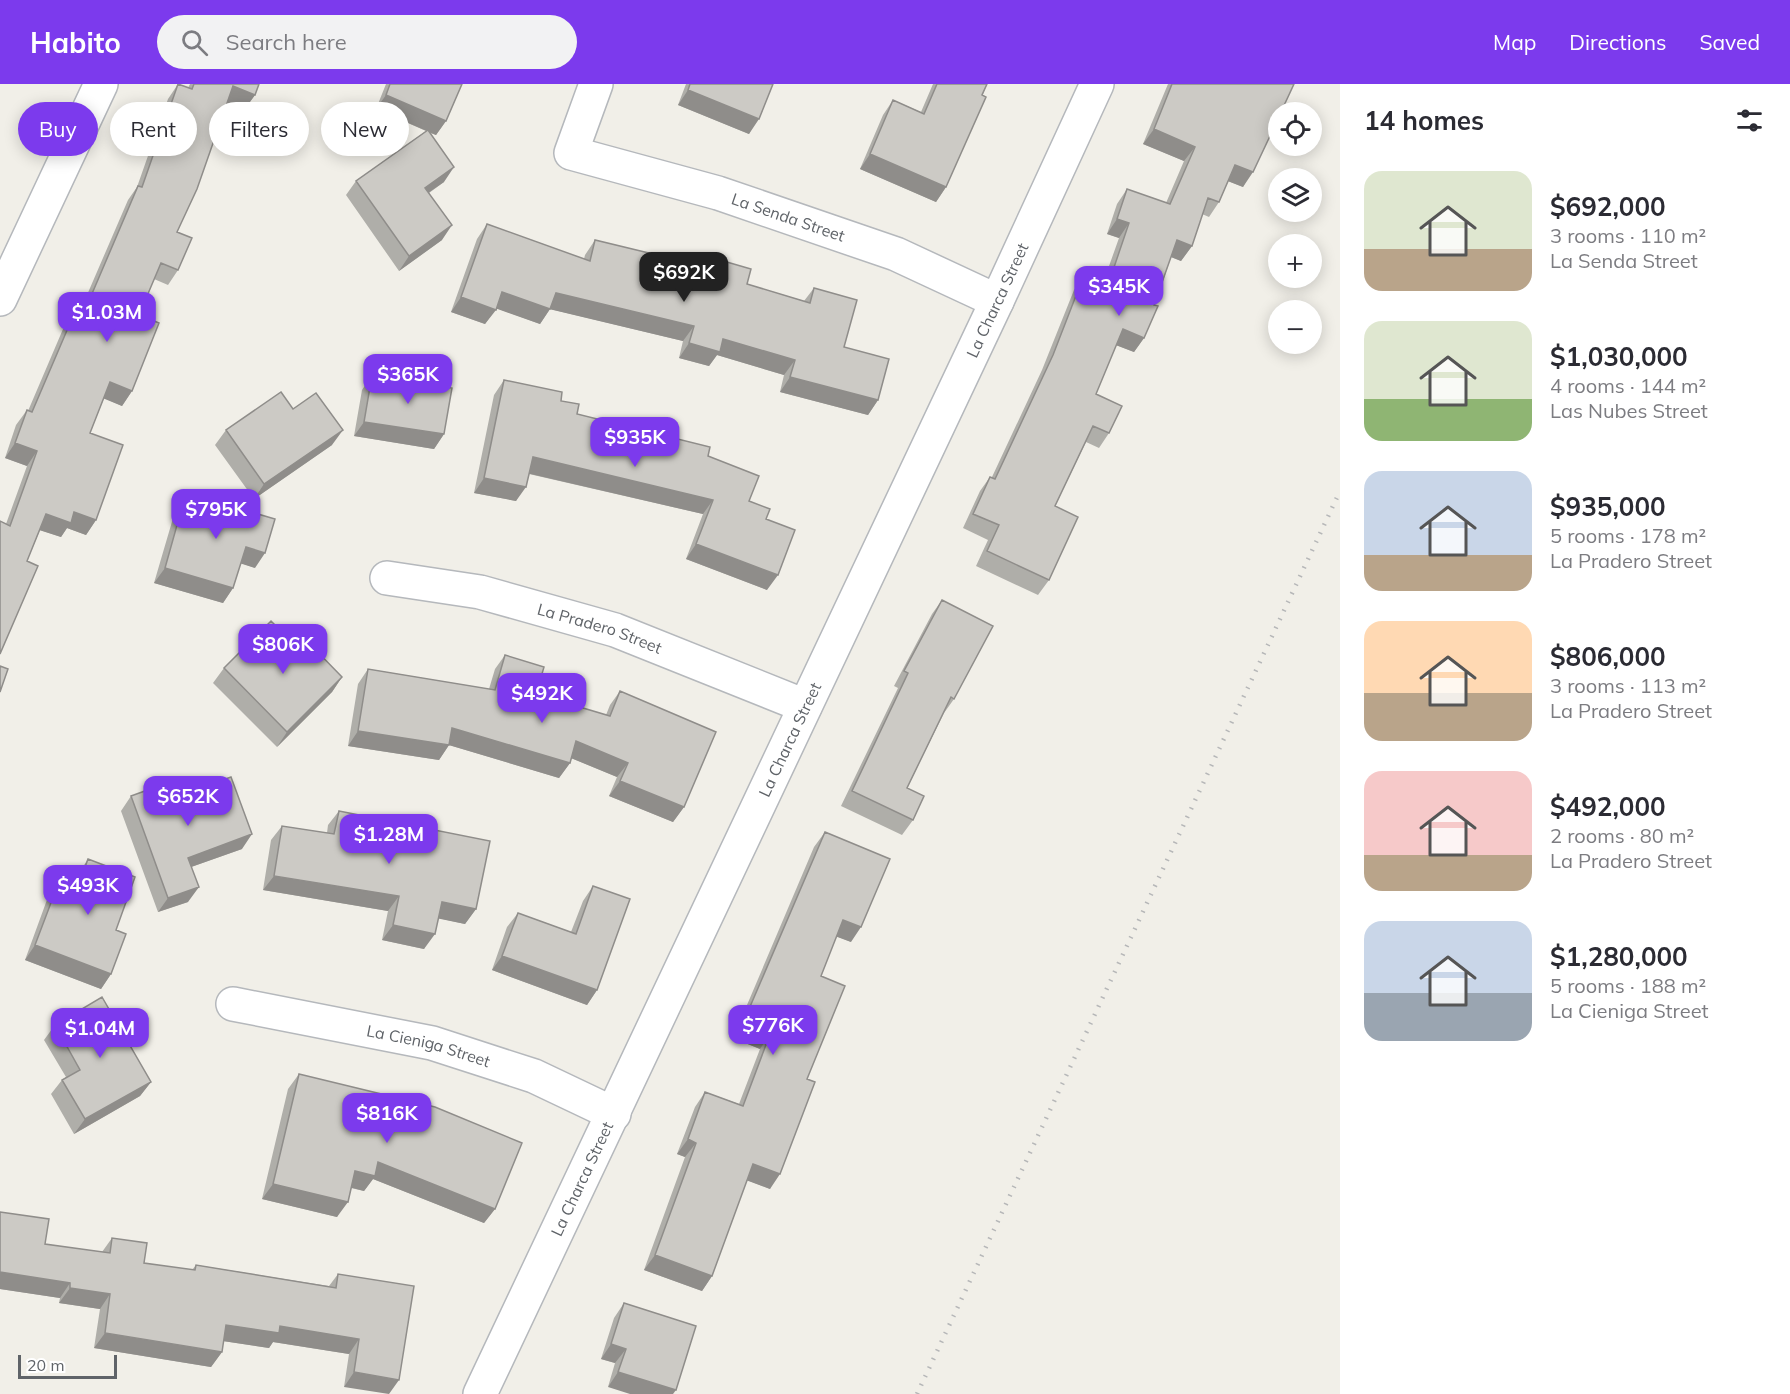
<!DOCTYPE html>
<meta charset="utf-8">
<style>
:root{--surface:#fff;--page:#f2f2f3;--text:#2b2b33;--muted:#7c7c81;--accent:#7c3aed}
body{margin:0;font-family:Mulish,sans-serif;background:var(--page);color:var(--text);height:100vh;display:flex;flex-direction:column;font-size:22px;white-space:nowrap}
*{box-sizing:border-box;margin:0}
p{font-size:20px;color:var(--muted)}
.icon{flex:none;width:33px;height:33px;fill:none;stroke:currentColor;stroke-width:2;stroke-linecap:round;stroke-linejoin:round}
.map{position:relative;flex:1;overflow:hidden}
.panel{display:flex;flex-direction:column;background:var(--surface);width:450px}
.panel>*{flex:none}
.top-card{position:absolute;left:18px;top:18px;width:570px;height:54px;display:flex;gap:12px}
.tools{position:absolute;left:1268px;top:18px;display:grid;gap:12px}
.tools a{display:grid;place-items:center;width:54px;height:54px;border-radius:50%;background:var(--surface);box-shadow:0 3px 15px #0003;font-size:30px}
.scale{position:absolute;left:18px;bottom:15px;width:99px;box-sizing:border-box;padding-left:6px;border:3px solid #5f6368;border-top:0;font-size:16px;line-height:21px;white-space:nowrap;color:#5f6368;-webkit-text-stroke:4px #fff;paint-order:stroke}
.price{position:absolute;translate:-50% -51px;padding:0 14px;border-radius:12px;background:var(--accent);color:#fff;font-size:20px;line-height:39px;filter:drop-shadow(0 2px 3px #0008)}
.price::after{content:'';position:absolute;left:50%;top:36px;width:18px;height:14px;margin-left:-9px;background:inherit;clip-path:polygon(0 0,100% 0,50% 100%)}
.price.on{background:#222;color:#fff}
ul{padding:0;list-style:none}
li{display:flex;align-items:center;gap:18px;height:150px;padding:0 24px}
li span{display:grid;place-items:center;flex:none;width:168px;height:120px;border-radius:18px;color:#555}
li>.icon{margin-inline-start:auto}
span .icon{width:72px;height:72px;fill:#fffc;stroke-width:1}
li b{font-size:26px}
h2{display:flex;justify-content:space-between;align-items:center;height:72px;padding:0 24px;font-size:26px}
.pill{padding:0 21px;border-radius:27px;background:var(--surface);box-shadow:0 3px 15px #0003;font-size:21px;line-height:54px}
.pill.on{background:var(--accent);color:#fff}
header{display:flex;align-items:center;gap:36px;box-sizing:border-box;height:84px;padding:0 30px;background:var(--accent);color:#fff}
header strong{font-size:28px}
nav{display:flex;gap:33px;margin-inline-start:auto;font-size:21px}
.search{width:420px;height:54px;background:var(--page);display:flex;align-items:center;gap:15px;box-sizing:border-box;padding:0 21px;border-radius:33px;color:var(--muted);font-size:22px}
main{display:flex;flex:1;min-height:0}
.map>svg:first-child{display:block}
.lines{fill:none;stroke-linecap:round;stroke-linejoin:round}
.minor-casing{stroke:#b5b8bc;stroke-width:36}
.minor{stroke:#fff;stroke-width:33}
.rail{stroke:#b6b7b8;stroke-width:4.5;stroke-dasharray:1.5 8;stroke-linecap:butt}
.wall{fill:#afaea9}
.shaded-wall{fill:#8f8d8a}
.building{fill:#cccac5;stroke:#8f8d8a;stroke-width:1.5}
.labels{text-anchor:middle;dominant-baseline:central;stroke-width:4.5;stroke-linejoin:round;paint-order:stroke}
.street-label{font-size:16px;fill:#5f6368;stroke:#fff}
</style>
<header>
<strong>Habito</strong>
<div class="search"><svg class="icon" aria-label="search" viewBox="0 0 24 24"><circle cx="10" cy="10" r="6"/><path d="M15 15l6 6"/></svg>Search here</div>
<nav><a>Map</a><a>Directions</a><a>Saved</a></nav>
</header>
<main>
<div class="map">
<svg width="1340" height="1310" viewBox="0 0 1340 1310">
<rect width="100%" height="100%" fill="#f1efe8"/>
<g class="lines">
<g class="minor-casing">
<g id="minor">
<path id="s1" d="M596,0L571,69L718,109L896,170L997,217"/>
<path d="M0,215L101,0"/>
<path id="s2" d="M387,494L480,508L615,546L805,622"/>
<path id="s3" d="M233,920L432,959L534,992L614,1030"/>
<path id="s4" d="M480,1310L997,217L1097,0"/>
</g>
</g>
<use href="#minor" class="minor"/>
<path class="rail" d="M917,1310L1340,407"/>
</g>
<path class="wall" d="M178,0L188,4L190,0H259L255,11L244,26L227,19L177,148L178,186L168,201L154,195L139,231L132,307L122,322L104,314L90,349L96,436L86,451L67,444L61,453L40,446L27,477L0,570L6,440L27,382L5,374L16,341L27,326L28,327L72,224L83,209L87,211L128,116L137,103L168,15Z
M386,0H462L446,37L436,51L430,49L444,98L429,109L442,156L399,187L346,111L356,97L426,47L376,25Z
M686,0H773L749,50L678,21Z
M933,0H987L946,103L936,118L860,85L883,31L893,16L921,28Z
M1168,0H1294L1243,103L1228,97L1219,118L1209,133L1202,130L1192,162L1181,177L1171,173L1144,254L1134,268L1116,261L1096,310L1109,349L1099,364L1086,358L1055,422L1049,496L1038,511L976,482L988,456L963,444L980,407L990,393H992L1042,286L1074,206L1084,191L1103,199L1119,154L1107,150L1117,120L1127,105L1166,119L1184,77L1143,60Z
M487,140L584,175L585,171L595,156L707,183L713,174L747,200L804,217L814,204L844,263L878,316L868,331L780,308L784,291L717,271L709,282L679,274L683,257L550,225L540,240L496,224L485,240L451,228L477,155Z
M372,291L444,350L434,365L354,352L362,306Z
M504,296L561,317L577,330L708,372L766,435L767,506L686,475L703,430L529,390L516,417L474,409L494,311Z
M293,325L332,361L254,415L215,361L226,346Z
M186,409L255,484L241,479L233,504L223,519L154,499L176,424Z
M942,516L954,615L944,629L907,704L913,736L902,751L841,722L898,604L894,602L932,530Z
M299,565L342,593L332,608L277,663L213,599L224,584Z
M505,571L536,610L606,631L610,621L620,607L684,723L673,738L609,712L617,693L571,674L570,679L559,694L449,661L439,676L348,662L358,600L368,585L489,605L495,585Z
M184,710L242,765L191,783L188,818L158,828L121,727L131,712Z
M339,727L476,825L465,840L438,834L424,865L382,856L388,827L263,806L271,756L282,742L327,749L328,741Z
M825,748L851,858L836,852L821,892L807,995L770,1105L747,1096L712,1192L702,1207L644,1186L685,1073L677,1070L695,1023L705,1008L739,1020L760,965L733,954L814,763Z
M88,775L116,846L111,890L101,905L25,876L52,802L63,787L77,792Z
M593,802L597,906L587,921L492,886L507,843L518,829L571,848L583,817Z
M55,941L151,998L140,1012L74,1050L51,1010L62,996L66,993L44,956Z
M299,990L495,1125L484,1139L373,1095L364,1107L351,1104L337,1133L262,1115L288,1005Z
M0,1128L45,1160L102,1168L112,1154L144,1179L192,1186L196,1181L329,1202L338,1190L399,1296L344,1303L349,1270L273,1258L269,1264L223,1257L222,1268L211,1283L94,1264L100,1225L59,1219L60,1214L0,1205Z
M624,1219L696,1242L608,1303L615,1279L601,1275L614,1234Z"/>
<path class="shaded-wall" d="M233,2L255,11L244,26L223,17Z
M688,6L759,35L749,50L678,21Z
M386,11L446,37L436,51L376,25Z
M1154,45L1195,63L1184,77L1143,60Z
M870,70L946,103L936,118L860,85Z
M1235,81L1253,88L1243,103L1225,96Z
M454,83L444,98L415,118L425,104Z
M1117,135L1129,139L1119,154L1107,150Z
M452,141L442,156L399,187L409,172Z
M1177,156L1192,162L1181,177L1166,171Z
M502,208L556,209L694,242L683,257L549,225H550L540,240L492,223Z
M461,213L496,226L485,240L451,228Z
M1123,245L1144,254L1134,268L1113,260Z
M723,255L795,276L784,291L717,271L709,282L679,274L689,259Z
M790,293L878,316L868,331L780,308Z
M110,298L132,307L122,322L100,313Z
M364,338L444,350L434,365L354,352Z
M343,346L332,361L254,415L264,400Z
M15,359L37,367L27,382L5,374Z
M533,373L713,416L703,430L522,388Z
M484,394L526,403L516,417L474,409Z
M74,428L96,436L86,451L67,444L61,453L36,445L46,430Z
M696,460L778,491L767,506L686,475Z
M246,463L265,469L255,484L236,478Z
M165,484L233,504L223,519L154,499Z
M342,593L332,608L277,663L287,648Z
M452,644L570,679L559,694L442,659Z
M358,647L449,661L439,676L348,662Z
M576,657L628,679L617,693L566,672Z
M620,697L684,723L673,738L609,712Z
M252,750L242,765L177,788L188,774Z
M274,792L399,812L388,827L263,806Z
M199,803L188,818L158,828L168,814Z
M442,818L476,825L465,840L431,833Z
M843,836L861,843L851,858L832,851Z
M393,841L435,850L424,865L382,856Z
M35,861L111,890L101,905L25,876Z
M502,872L597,906L587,921L492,886Z
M743,939L770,950L760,965L733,954Z
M151,998L140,1012L74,1050L85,1035Z
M688,1055L696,1059L685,1073L677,1070Z
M378,1078L495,1125L484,1139L373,1095L364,1107L345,1102L355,1087Z
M753,1080L780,1090L770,1105L743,1095Z
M273,1100L348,1118L337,1133L262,1115Z
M655,1171L712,1192L702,1207L644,1186Z
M0,1188L70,1199L60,1214L0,1205Z
M70,1204L110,1210L100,1225L59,1219Z
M226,1241L280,1242L359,1255L349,1270L273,1258L269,1264L216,1256Z
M105,1249L222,1268L211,1283L94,1264Z
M611,1260L626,1265L615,1279L601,1275Z
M354,1288L399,1296L389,1310L344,1303Z
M618,1288L676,1306L673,1310H630L608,1303Z"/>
<path class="building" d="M178,0L192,5L194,0H259L255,11L233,2L197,105L177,148L192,154L178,186L161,179L139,231L159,239L132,307L110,298L90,349L123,361L96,436L74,428L71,439L46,430L27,477L38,482L0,570V437L10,442L37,367L15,359L27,326L32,328L83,209L91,212L138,102L142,103Z
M390,0H462L446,37L386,11Z
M690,0H773L759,35L688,6Z
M937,0H987L982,11L986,13L946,103L870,70L893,16L924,30Z
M1172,0H1294L1281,28H1278V35L1253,88L1235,81L1219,118L1208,114L1192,162L1177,156L1154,221L1158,222L1144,254L1123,245L1096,310L1122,322L1109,349L1093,342L1055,422L1078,433L1049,496L987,467L999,441L973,430L990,393L995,395L1053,271L1084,191L1108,201L1129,139L1117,135L1127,105L1170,120L1195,63L1154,45Z
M428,46L454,83L425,104L452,141L409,172L356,97Z
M487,140L590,177L595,156L711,184L713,174L751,185L747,200L810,219L814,204L857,216L844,263L889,275L878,316L790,293L795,276L723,255L720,268L689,259L694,242L556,209L550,225L502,208L496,226L461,213Z
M372,291L452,304L444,350L364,338Z
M504,296L562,308L561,317L579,320L577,330L710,363L708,372L759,392L749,417L770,425L766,435L795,446L778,491L696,460L713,416L533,373L526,403L484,394Z
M281,308L293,325L316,309L343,346L264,400L226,346Z
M186,409L275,435L265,469L246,463L233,504L165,484Z
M942,516L993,542L954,615L951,613L907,704L924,712L913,736L852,707L908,589L904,587Z
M271,537L299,565L307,557L342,593L287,648L224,584Z
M505,571L544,583L536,610L610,632L620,607L716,648L684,723L620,697L628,679L576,657L570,679L452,644L449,661L358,647L368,585L495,606Z
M0,582L8,585L0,608Z
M231,693L252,750L188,774L199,803L168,814L131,712L178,695L184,710Z
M339,727L490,757L476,825L442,818L435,850L393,841L399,812L274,792L282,742L334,750Z
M825,748L890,775L861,843L843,836L821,892L845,902L807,995L815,998L780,1090L753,1080L712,1192L655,1171L696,1059L688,1055L705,1008L743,1022L770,950L743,939Z
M88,775L135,793L116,846L126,850L111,890L35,861L63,787L81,794Z
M593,802L630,815L597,906L502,872L518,829L576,850Z
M102,913L151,998L85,1035L62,996L80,986L55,941Z
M299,990L435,1023L522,1059L495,1125L378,1078L375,1092L355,1087L348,1118L273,1100Z
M0,1128L49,1135L45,1160L110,1169L112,1154L147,1159L144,1179L195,1186L196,1181L336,1204L338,1190L414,1202L399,1296L354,1288L359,1255L280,1242L279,1249L226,1241L222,1268L105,1249L110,1210L70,1204V1199L0,1188Z
M624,1219L696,1242L676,1306L618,1288L626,1265L611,1260Z"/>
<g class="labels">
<g class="street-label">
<text stroke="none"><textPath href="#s1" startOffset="300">La Senda Street</textPath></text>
<text stroke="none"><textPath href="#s4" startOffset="1210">La Charca Street</textPath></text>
<text stroke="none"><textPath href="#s2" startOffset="219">La Pradero Street</textPath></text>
<text stroke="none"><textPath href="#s4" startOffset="724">La Charca Street</textPath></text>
<text stroke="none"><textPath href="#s3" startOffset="200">La Cieniga Street</textPath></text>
<text stroke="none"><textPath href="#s4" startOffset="238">La Charca Street</textPath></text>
</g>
</g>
</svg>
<div class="tools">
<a><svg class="icon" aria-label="locate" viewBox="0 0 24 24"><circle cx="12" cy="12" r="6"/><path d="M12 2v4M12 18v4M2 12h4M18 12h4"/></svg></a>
<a><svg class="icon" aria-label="layers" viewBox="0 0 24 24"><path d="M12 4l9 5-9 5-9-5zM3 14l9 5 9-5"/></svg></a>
<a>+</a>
<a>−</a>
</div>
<div class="scale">20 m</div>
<b class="price on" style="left:684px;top:219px">$692K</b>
<b class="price" style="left:1119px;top:233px">$345K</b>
<b class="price" style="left:107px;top:259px">$1.03M</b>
<b class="price" style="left:408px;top:321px">$365K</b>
<b class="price" style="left:635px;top:384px">$935K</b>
<b class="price" style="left:216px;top:456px">$795K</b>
<b class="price" style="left:283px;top:591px">$806K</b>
<b class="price" style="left:542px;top:640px">$492K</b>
<b class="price" style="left:188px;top:743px">$652K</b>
<b class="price" style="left:389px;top:781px">$1.28M</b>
<b class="price" style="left:88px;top:832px">$493K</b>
<b class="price" style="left:773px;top:972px">$776K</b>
<b class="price" style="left:100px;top:975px">$1.04M</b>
<b class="price" style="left:387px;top:1060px">$816K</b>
<div class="top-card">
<a class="pill on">Buy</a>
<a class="pill">Rent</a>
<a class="pill">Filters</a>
<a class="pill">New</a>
</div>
</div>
<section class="panel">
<h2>14 homes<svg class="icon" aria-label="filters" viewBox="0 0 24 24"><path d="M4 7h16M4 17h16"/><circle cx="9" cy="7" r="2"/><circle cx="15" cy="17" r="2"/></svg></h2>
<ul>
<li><span style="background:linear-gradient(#dfe7d0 65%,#b9a48a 0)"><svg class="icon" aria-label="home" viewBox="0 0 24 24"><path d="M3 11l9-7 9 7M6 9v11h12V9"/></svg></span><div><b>$692,000</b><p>3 rooms · 110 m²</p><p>La Senda Street</p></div></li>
<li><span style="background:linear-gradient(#dfe7d0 65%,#8fb573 0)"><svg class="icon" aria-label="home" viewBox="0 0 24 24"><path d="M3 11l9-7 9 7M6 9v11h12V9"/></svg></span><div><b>$1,030,000</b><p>4 rooms · 144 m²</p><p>Las Nubes Street</p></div></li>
<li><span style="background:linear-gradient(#c9d6e8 70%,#b9a48a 0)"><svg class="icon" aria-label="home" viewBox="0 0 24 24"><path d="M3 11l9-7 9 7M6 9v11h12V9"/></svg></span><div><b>$935,000</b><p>5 rooms · 178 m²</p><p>La Pradero Street</p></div></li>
<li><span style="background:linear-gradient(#ffd9b3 60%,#b9a48a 0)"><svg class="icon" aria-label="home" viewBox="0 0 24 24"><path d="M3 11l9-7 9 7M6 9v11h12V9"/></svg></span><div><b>$806,000</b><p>3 rooms · 113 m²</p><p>La Pradero Street</p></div></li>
<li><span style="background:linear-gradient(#f6c9c9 70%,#b9a48a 0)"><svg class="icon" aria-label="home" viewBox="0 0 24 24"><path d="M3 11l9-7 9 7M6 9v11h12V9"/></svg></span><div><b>$492,000</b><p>2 rooms · 80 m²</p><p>La Pradero Street</p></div></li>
<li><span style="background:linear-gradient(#c9d6e8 60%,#9aa5b1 0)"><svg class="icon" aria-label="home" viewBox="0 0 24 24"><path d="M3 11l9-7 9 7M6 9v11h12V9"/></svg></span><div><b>$1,280,000</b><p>5 rooms · 188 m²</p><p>La Cieniga Street</p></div></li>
</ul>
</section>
</main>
